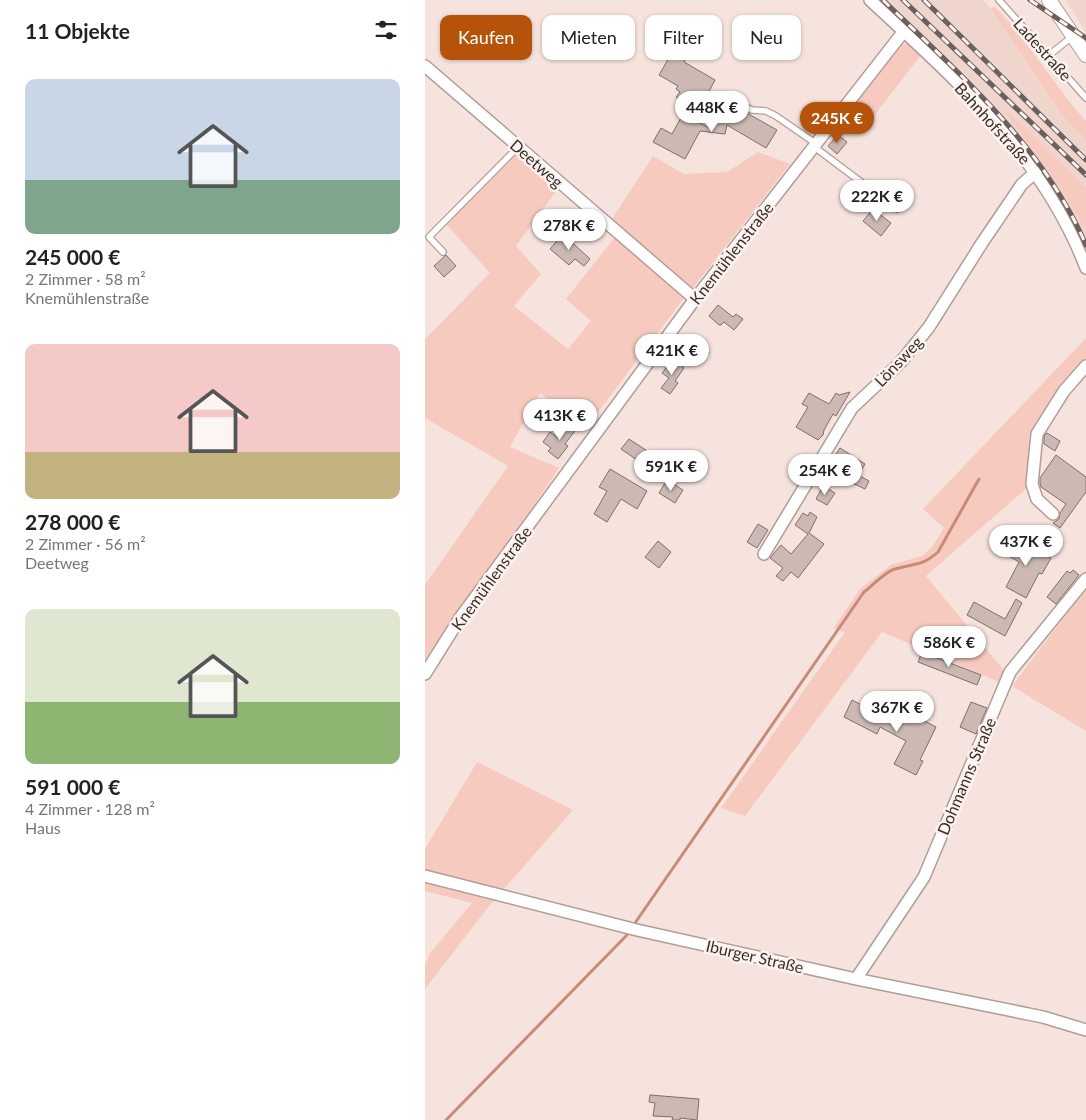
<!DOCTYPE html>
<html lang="de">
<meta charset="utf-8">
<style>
:root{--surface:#fff;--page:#f2f2f2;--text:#222;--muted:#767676;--accent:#b45309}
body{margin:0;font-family:Lato,sans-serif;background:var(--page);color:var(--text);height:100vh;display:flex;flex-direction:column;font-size:19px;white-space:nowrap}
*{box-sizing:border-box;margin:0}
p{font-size:16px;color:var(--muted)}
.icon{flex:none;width:28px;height:28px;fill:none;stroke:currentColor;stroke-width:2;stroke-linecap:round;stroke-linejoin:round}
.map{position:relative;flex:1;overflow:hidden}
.sheet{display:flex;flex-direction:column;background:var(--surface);width:425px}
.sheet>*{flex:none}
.guide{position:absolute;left:15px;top:15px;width:475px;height:45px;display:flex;gap:10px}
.price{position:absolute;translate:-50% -42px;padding:0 11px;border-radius:18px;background:#fff;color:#222;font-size:16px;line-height:32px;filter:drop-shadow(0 1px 2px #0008)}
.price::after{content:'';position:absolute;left:50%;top:30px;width:15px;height:11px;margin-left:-8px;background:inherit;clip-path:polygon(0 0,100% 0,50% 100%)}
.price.current{background:var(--accent);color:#fff}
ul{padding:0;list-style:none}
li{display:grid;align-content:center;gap:10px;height:265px;padding:0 25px}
li span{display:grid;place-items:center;height:155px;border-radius:10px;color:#555}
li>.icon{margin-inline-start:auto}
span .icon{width:90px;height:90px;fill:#fffc;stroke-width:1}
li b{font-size:21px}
h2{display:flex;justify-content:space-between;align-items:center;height:60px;padding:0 25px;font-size:21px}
.chip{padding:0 18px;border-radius:10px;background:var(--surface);box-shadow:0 1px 4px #0004;font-size:18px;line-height:45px}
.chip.current{background:var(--accent);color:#fff}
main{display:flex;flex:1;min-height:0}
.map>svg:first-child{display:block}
.built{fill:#f0d5cd}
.green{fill:#f6cabe}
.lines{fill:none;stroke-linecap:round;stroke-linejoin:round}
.stream{stroke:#c88b7a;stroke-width:3}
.building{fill:#ccb9b4;stroke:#7f6e69}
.service-casing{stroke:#b09d98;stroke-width:8}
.minor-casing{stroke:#b09d98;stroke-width:14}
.tertiary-casing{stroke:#b09d98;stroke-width:16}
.service{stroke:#fff;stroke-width:5.5}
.minor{stroke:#fff;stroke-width:11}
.tertiary{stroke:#fff;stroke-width:14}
.rail-casing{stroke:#6b605d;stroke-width:5}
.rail{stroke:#fef2ef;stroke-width:3;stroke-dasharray:9;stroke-linecap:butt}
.labels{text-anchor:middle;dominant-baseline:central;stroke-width:5;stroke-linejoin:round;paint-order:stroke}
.street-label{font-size:16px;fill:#352e2b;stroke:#fef2ef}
</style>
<main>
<section class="sheet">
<h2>11 Objekte<svg class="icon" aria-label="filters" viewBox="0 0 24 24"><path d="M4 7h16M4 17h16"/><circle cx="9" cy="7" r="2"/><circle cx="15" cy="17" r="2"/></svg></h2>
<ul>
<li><span style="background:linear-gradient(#c9d6e8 65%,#7fa58c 0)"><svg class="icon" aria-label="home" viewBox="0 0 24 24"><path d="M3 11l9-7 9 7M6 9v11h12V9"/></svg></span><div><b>245 000 €</b><p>2 Zimmer · 58 m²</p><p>Knemühlenstraße</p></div></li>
<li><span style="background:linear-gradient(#f6c9c9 70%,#c2b280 0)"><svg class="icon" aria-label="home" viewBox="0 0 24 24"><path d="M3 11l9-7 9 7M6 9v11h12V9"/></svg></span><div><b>278 000 €</b><p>2 Zimmer · 56 m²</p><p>Deetweg</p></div></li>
<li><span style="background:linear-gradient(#dfe7d0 60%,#8fb573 0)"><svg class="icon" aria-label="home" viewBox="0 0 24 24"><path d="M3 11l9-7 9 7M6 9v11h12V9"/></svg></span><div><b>591 000 €</b><p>4 Zimmer · 128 m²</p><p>Haus</p></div></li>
</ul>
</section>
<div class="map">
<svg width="661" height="1120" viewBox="0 0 661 1120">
<rect width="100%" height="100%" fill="#f7e3dd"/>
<path class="built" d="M453,0H558L566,9L637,115L661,140V188L584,112L632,183L661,231V256L626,186L604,156L587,134Z
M641,0H661V33L657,26Z"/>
<path class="green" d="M569,6C604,41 628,85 661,121V140L637,115L566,9Z
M477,44H483L496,55L445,121L428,106Z
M584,112L661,188V231L632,183L582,114Z
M94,152L134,187L91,246L116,274L89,306L143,349L166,321L141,299L190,237L259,298L161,428L115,393L85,447L134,468L0,667V585L83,466L0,418V339L65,273L21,224Z
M333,152L365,164L268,288L187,219L228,156L259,174L302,172Z
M661,338V360L635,389L604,435L603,487L501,576L581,673L574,682L457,632L320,816L296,808L420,632L408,629L435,589L466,565L497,556L507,547L519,528L498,509Z
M661,588V731L587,686Z
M52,762L148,810L64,906L0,989V965L5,953L47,903L0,891V849Z"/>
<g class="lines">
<path class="stream" d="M210,923L439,592C447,586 461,571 470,569C490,563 496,567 513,552L554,479
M21,1120L202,935"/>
</g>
<path class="building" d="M248,51L261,59L259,62L290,80L281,97L272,92L264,105L251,97L255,92L251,89L253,86L234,75Z
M320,112L352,130L341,148L302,125L300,134L275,131L260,159L228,142L236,128L247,134L258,114L288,130L289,118L314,121Z
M413,135L422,142L412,154L403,146Z
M448,209L466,223L456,236L438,221Z
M138,234L165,259L159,266L150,259L144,265L125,249Z
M21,255L31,266L19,277L9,266Z
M293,305L308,317L311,314L318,319L309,330L299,322L296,325H294L284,316Z
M270,342L284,352L280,359L265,348Z
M248,359L259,368L250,381L253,383L245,394L236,388L244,378L237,373Z
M425,392L411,416L408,414L399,430L398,435L393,440L371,427L383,407L377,404L384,393L404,404L411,393L414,395Z
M146,422L152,428L140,444L143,446L133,459L123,451L126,448L118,442L125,432L133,438Z
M622,433L635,441L630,451L619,444V436Z
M204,439L239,462L231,473L196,449Z
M415,448L440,464L433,475L444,481L440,489L425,482L429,474L407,460Z
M631,455L661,477V492L635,528L628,523L634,519L635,513L641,504L616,487L615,483V478Z
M185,469L222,491L212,509L196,499L182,522L169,514L182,491L174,487Z
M242,480L258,490L250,503L234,493Z
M398,486L410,493L402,505L391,499Z
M385,512L392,517L384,533L399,544L373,578L366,572L358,581L351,576L358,568L345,558L356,545L366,554L383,534L370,525L378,513L383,516Z
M333,524L343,530L332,548L322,542Z
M591,539L626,558L617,574L614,573L601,598L581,587L594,562L582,555Z
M233,541L246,552L234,568L220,557Z
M648,570L654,575L631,604L622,597L642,571L645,573Z
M591,599L597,603L580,636L542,615L549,602L580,619Z
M497,652L556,675L552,685L493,662Z
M427,700L468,721L474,708L511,727L495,760L498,761L491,775L469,764L481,741L455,727L452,734L419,717Z
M546,702L562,708L551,734L535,727Z
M225,1095L274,1099L272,1120L255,1118V1120H247L248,1117L228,1116L230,1103L224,1102Z"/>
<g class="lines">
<g class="service-casing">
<path id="service" d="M574,0L661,98
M623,56L648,36
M304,100L327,110L341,111L351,116L390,143
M388,146L472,209
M18,252L4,237L93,147"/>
</g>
<g class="minor-casing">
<path id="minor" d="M445,0C531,80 618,155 661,268
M0,66L270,299
M628,514L612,499L607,484L612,434L639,391L661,366
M339,554L427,408L475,363L504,327L557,243L597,184L611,172
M0,674L35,618L270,299L479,31
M0,876L212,930L431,979L618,1017L661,1030
M431,979L499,877L585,672L661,579"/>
</g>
<g class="tertiary-casing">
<path id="tertiary" d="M624,0L661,55"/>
</g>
<use href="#service" class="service"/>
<use href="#minor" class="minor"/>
<use href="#tertiary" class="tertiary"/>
<g class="rail-casing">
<path id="rail" d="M458,0C534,74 618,145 661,245
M478,0L661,175
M499,0L661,160
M605,0L661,38"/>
</g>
<use href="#rail" class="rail"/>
</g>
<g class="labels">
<g class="street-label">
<text transform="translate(618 49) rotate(48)">Ladestraße</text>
<text transform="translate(568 123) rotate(48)">Bahnhofstraße</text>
<text transform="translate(112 163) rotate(41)">Deetweg</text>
<text transform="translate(306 253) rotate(-52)">Knemühlenstraße</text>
<text transform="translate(473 361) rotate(-47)">Lönsweg</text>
<text transform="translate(66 578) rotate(-54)">Knemühlenstraße</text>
<text transform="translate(541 776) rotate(-67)">Dohmanns Straße</text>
<text transform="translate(330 956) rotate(13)">Iburger Straße</text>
</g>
</g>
</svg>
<b class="price" style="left:287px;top:133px">448K €</b>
<b class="price current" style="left:412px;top:144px">245K €</b>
<b class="price" style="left:452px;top:222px">222K €</b>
<b class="price" style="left:144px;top:251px">278K €</b>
<b class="price" style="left:247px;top:376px">421K €</b>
<b class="price" style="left:135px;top:441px">413K €</b>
<b class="price" style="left:246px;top:492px">591K €</b>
<b class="price" style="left:400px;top:496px">254K €</b>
<b class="price" style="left:601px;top:567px">437K €</b>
<b class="price" style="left:524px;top:668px">586K €</b>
<b class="price" style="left:472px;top:733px">367K €</b>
<div class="guide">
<a class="chip current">Kaufen</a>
<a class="chip">Mieten</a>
<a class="chip">Filter</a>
<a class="chip">Neu</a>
</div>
</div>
</main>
